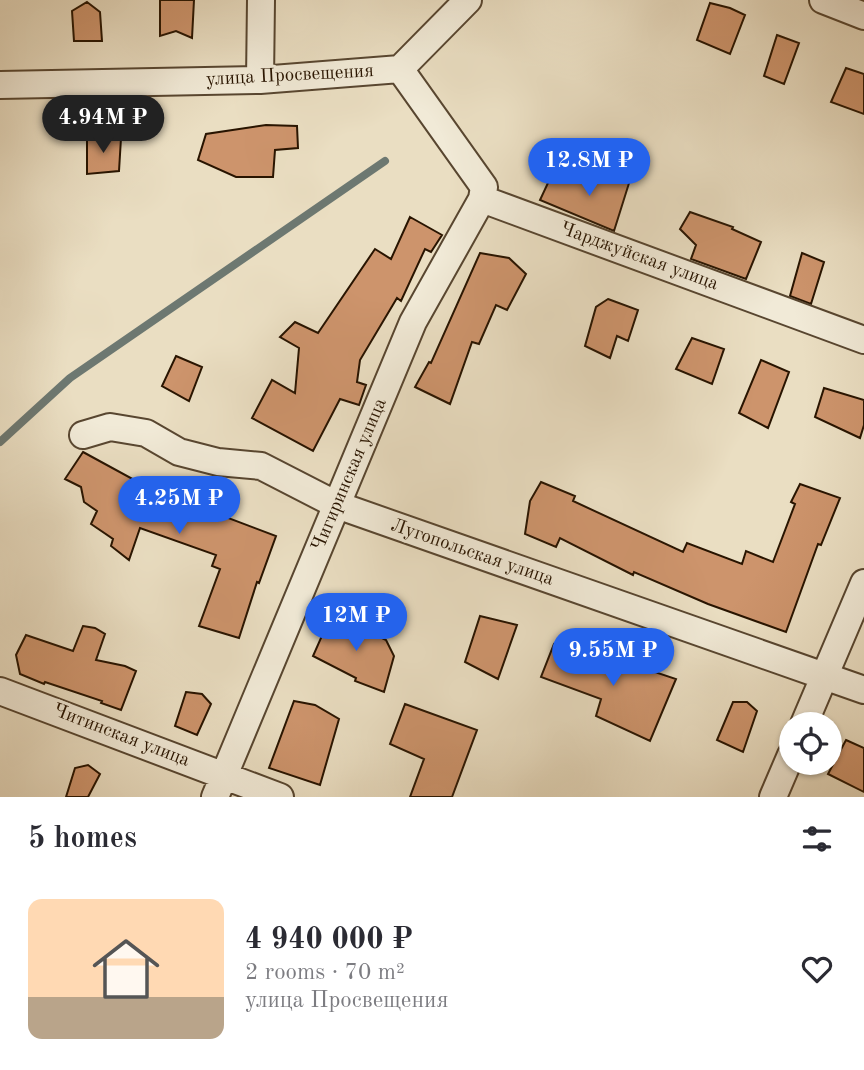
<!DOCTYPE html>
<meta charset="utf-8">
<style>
:root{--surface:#fff;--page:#f2f2f3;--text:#2b2b33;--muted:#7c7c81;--accent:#2563eb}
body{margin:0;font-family:"Old Standard TT",serif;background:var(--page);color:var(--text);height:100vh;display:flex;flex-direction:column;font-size:26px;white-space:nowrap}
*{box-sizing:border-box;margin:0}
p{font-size:23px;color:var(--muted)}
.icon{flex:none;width:38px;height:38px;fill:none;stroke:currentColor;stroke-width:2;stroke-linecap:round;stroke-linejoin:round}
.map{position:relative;height:797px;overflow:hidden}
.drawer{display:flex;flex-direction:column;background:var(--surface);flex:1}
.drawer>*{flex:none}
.buttons{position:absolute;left:779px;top:712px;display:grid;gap:14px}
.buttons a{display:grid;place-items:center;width:63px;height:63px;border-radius:50%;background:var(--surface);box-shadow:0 2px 5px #0004;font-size:35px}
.price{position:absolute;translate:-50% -60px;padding:0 16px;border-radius:24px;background:var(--accent);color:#fff;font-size:23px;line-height:46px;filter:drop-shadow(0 2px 4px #0008)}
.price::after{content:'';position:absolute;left:50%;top:42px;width:21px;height:16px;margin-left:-10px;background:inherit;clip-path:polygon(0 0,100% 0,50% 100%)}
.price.active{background:#222;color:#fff}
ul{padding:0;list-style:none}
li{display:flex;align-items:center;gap:21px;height:175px;padding:0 28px}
li span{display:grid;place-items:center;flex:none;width:196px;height:140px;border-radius:14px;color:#555}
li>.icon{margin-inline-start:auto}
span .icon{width:84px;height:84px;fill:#fffc;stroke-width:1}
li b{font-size:30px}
h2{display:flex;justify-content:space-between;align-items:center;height:84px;padding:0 28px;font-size:30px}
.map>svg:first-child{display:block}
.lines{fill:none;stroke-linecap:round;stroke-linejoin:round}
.stream{stroke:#6d7871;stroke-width:8}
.building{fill:#cd946c;stroke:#281400;stroke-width:2}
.minor-casing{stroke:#584630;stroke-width:30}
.minor{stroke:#f1ead7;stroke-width:26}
.labels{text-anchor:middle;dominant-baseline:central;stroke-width:6;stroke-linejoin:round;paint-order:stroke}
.street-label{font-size:19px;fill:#281400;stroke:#f1ead7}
</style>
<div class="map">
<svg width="864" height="797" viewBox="0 0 864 797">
<rect width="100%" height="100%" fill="#eadec2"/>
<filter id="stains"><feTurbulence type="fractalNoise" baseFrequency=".00286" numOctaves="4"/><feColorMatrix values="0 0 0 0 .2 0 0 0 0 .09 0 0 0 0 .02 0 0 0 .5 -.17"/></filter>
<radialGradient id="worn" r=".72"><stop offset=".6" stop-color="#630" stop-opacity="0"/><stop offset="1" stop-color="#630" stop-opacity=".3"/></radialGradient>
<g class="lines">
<path class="stream" d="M0,442L70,378L385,161"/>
</g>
<path class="building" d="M160,0H194L192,38L176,31L160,36Z
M87,2L100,12L102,41H74L72,11Z
M710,3L730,8L745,15L730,54L697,40Z
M777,35L799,43L784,84L764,76Z
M846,68L864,74V114L831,102Z
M266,125L297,126L298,148L275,150L273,177H236L198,160L206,134Z
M121,138L119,171L87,174V139Z
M554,170L589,186L619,172L630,180L614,231L540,200Z
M690,212L733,227L732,229L761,242L746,279L691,259L696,245L680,229Z
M410,217L442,235L431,252L425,249L401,301L397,298L360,360L357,382L366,385L359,405L340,399L313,451L252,418L272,380L295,393L299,348L280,337L295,322L318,333L375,249L391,259Z
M480,253L509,258L526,274L507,310L496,305L479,344L472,342L450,404L415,387L429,362L431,363Z
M802,253L824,262L811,304L790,296Z
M608,299L638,310L628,341L617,336L610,358L585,346L596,307Z
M692,338L724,349L712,384L676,369Z
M176,356L202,367L189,401L162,386Z
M761,360L789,372L768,428L739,413Z
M824,388L864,400V425L860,438L815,417Z
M83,452L180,505L183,499L197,503L208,508L207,510L276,536L259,583L257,582L239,638L199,626L220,569L212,566L216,555L140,528L129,560L111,546L113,539L91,524L97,511L84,502L81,487L65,479Z
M541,482L575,496L573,501L683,552L687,543L742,564L746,551L773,562L795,504L791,502L800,484L840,498L821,545L818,544L786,632L708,604L634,572L633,575L560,538L556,547L525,534L530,501Z
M332,613L386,640L394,656L384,692L355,681L356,678L313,656Z
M480,616L517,625L498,679L465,662Z
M83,626L95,628L105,634L96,660L125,666L136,671L121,710L101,703L102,701L45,682L44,684L20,674L16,655L26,635L73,651Z
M554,644L577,649L613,666L616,659L676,679L650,741L596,716L601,699L541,677Z
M186,692L202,694L211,704L197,735L175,726Z
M294,701L315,705L339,719L320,785L269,768Z
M733,702H747L757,711L743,752L717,740Z
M405,704L477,730L452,797H410L424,759L390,744Z
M846,740L864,748V792L828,774Z
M88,765L100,774L88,797H66L75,768Z"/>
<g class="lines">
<g class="minor-casing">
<path id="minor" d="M823,0L864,16
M400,69L484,187L482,199L864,340
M260,80L261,0
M0,85L260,80L400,69L468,0
M83,435L110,427L146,433L179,452L218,462L261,466L337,505L864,690
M0,691L280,797
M804,724L864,583
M215,797L413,322L482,199
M773,797L791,755"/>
</g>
<use href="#minor" class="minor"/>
</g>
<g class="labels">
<g class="street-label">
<text transform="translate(290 76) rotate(-3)">улица Просвещения</text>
<text transform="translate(639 257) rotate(20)">Чарджуйская улица</text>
<text transform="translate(350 475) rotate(-67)">Чигиринская улица</text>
<text transform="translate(472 553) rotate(19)">Лугопольская улица</text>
<text transform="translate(121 736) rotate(21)">Читинская улица</text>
</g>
</g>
<rect width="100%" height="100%" filter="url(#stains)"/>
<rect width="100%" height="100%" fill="url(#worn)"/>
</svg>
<div class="buttons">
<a><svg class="icon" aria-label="locate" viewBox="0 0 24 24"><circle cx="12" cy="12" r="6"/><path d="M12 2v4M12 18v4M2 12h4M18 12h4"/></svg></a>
</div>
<b class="price active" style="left:103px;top:155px">4.94M ₽</b>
<b class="price" style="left:589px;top:198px">12.8M ₽</b>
<b class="price" style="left:179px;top:536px">4.25M ₽</b>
<b class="price" style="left:356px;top:653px">12M ₽</b>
<b class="price" style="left:613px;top:688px">9.55M ₽</b>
</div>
<section class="drawer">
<h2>5 homes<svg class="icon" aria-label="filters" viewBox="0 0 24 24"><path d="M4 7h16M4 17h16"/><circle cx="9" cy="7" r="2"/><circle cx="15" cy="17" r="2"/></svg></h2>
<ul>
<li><span style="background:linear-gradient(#ffd9b3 70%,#b9a48a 0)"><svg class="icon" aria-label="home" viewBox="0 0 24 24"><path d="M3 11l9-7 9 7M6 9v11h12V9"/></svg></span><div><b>4 940 000 ₽</b><p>2 rooms · 70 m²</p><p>улица Просвещения</p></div><svg class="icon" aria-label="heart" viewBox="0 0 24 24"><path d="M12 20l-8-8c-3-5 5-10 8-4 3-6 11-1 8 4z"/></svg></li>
</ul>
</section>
